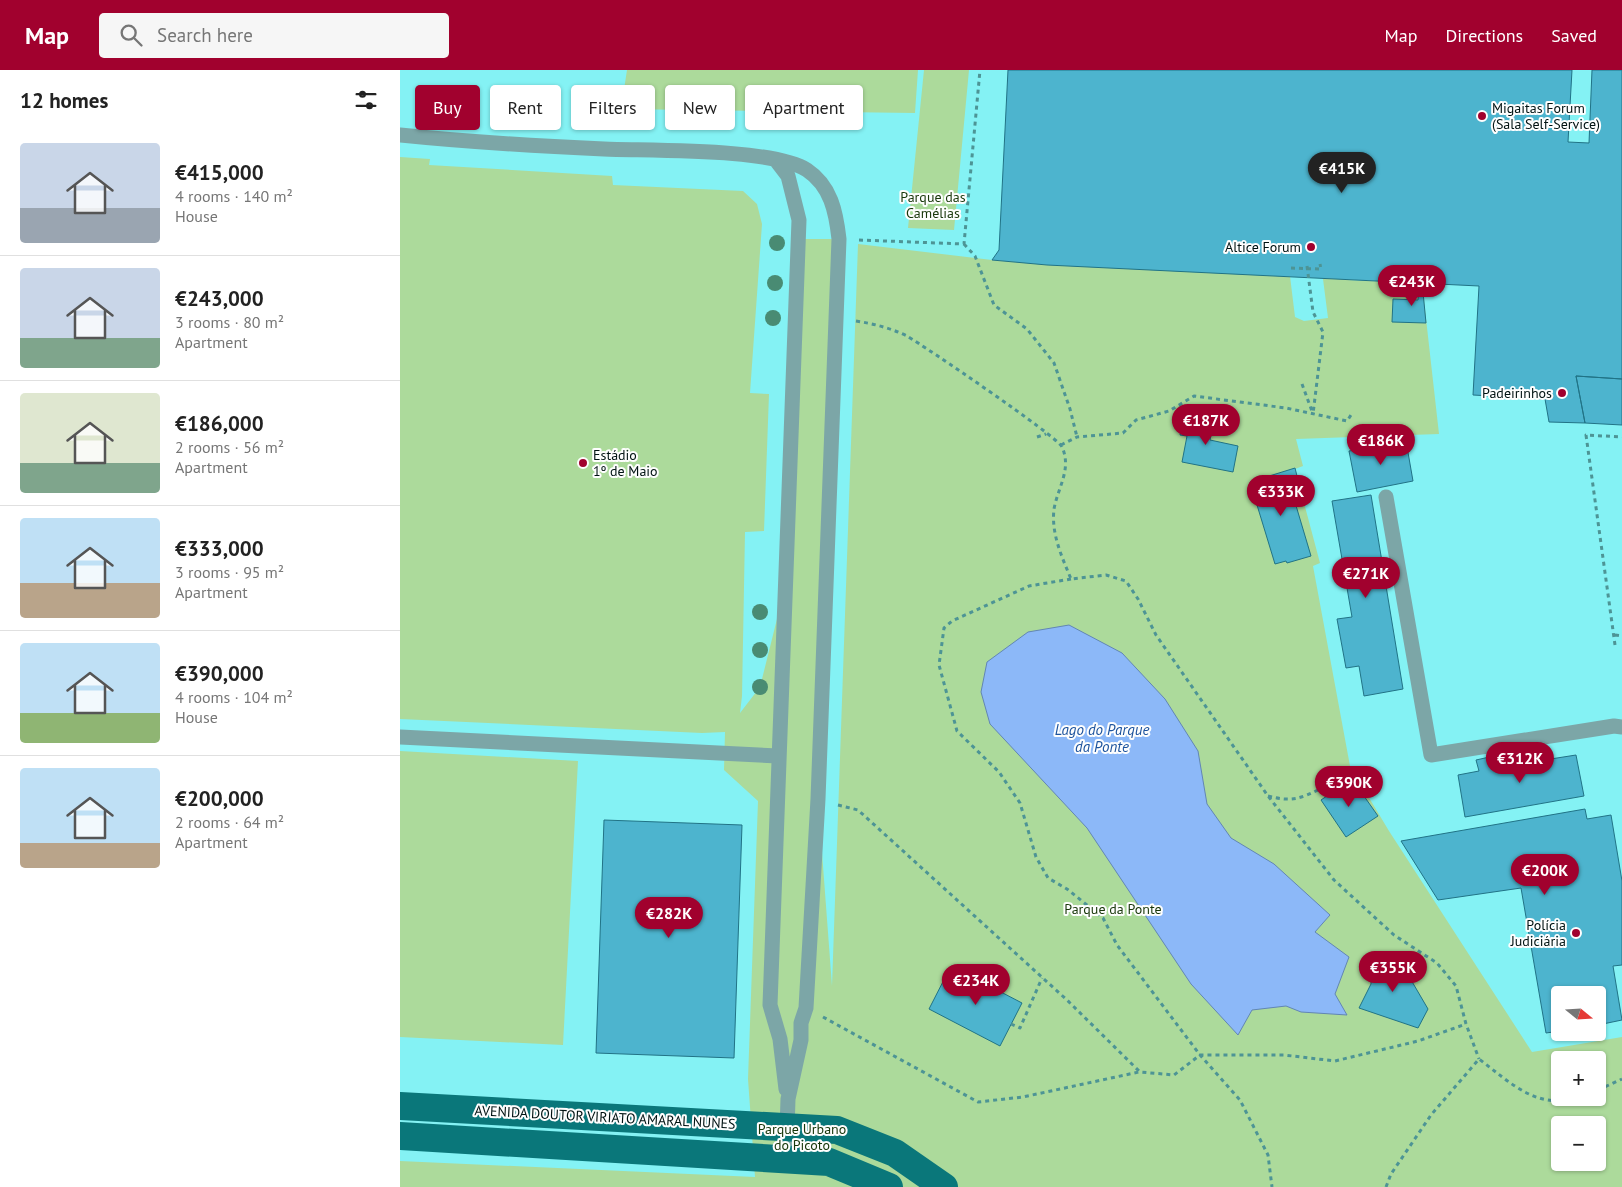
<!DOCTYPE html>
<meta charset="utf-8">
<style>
:root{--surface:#fff;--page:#f6f6f6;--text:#222;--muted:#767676;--line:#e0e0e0;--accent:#a1012e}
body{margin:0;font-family:"PT Sans",sans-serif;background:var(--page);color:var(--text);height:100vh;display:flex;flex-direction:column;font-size:19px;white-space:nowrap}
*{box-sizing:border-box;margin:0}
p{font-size:16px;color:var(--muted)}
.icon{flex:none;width:28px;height:28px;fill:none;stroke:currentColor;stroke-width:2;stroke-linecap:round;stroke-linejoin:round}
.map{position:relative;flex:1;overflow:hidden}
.details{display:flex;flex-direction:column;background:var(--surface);width:400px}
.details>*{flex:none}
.top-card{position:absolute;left:15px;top:15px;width:475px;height:45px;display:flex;gap:10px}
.needle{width:32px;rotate:108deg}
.buttons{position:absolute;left:1151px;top:916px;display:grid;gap:10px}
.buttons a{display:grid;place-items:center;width:55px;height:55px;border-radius:5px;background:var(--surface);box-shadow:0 1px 4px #0004;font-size:25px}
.price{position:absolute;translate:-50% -42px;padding:0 11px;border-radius:18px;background:var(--accent);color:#fff;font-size:16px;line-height:32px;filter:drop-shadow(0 1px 2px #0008)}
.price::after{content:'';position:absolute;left:50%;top:30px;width:15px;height:11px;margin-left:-8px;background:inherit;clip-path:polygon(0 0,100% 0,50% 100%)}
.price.current{background:#222;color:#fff}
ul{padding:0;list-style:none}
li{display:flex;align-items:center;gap:15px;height:125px;padding:0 20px}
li+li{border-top:1px solid var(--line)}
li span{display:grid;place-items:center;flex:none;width:140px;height:100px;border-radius:5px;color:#555}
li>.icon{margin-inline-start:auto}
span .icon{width:60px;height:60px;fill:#fffc;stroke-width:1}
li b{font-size:21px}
h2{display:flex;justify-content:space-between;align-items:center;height:60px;padding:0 20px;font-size:21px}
.pill{padding:0 18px;border-radius:5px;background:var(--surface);box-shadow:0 1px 4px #0004;font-size:18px;line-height:45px}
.pill.current{background:var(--accent);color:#fff}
header{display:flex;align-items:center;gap:30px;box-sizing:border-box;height:70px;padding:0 25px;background:var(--accent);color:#fff}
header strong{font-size:24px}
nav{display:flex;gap:28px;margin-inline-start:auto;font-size:18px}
.search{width:350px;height:45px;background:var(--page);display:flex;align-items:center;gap:12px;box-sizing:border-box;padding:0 18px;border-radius:5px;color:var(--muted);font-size:19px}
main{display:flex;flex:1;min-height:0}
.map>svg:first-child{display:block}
.green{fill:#acda9b;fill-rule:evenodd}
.water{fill:#8cb8f8;stroke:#6286b3}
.building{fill:#4db4ce;stroke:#217386}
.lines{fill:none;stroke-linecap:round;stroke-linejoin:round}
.path{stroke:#4d9495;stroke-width:3;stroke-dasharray:4 4;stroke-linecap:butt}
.lane{stroke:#7ca6a7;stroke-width:15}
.primary{stroke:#0a777a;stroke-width:28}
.tree{fill:#498b73}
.poi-dot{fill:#a1012e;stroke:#fefefe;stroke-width:2}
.labels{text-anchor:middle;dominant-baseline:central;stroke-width:4;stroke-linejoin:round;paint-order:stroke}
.poi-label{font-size:14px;fill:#001212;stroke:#fefefe;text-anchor:end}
.park-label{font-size:14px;fill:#18370a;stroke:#fefefe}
.street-label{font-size:14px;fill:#001212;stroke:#fefefe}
.water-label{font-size:15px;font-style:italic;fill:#1d539d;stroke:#fefefe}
</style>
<header>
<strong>Map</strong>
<div class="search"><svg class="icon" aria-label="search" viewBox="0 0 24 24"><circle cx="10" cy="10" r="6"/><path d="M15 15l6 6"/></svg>Search here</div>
<nav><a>Map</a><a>Directions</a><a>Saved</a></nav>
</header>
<main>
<section class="details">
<h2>12 homes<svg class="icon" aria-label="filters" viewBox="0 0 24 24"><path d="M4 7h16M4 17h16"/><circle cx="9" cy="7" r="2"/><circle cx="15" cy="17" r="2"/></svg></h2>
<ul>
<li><span style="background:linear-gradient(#c9d6e8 65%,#9aa5b1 0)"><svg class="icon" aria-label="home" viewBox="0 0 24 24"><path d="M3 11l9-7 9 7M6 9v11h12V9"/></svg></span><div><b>€415,000</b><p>4 rooms · 140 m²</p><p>House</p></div></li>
<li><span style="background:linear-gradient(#c9d6e8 70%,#7fa58c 0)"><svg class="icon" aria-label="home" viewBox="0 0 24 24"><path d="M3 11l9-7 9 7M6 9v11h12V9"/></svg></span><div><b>€243,000</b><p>3 rooms · 80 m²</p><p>Apartment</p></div></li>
<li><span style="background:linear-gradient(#dfe7d0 70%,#7fa58c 0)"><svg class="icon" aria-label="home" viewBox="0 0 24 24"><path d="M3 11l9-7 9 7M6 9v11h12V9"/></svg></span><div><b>€186,000</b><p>2 rooms · 56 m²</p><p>Apartment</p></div></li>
<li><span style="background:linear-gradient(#bfe0f5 65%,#b9a48a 0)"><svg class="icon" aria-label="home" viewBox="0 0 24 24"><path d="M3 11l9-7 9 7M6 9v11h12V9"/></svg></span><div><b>€333,000</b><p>3 rooms · 95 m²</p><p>Apartment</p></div></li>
<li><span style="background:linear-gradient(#bfe0f5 70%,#8fb573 0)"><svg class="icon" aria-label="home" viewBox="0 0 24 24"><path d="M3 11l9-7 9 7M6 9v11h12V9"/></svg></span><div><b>€390,000</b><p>4 rooms · 104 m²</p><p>House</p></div></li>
<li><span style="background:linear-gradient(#bfe0f5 75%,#b9a48a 0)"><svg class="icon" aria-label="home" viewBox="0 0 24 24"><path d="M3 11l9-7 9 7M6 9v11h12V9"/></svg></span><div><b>€200,000</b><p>2 rooms · 64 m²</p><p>Apartment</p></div></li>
</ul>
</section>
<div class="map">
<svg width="1222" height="1117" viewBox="0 0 1222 1117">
<rect width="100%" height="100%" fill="#84f2f4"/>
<path class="green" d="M227,0H518L515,43L221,39Z
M524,0H569L554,160L508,158Z
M0,87L30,89L29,95L212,106L213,115L343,121L357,134L362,154L350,323L369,324L364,461L345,462L342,626L340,643L360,617L385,517L399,169H439L418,729L432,916L458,174L592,190L889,198L895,247L904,251L928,248L922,201L948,210L1019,213L1018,222H1023L1039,364L896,369L903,396L895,399L920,493L913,496L950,696L989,761L1132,982L1222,967V1117H0V1091L355,1107L348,1009L358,731L324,700L325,662L302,663L0,649ZM1160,990H1198V1028H1160ZM1160,1055H1198V1092H1160Z
M0,681L178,691L163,975L0,967Z"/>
<path class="water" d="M669,555L722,583L765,629L798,681L807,734L831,768L874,794L930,845L915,862L949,887L935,924L947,945L901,942L886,936L852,940L838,965L791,914L687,758L590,654L581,622L587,592L628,562Z"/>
<path class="building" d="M608,0H1172L1168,72L1189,73L1192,0H1222V309L1176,306L1185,353L1149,352L1145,329L1073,325L1079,216L647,195L592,190L599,180Z
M1019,213L1039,214V220L1023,222L1026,253L992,252L993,229L1018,230Z
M1176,306L1222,309V355L1185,353Z
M784,345L814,351L810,370L838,376L833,402L782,392L787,366L780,365Z
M1006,371L1013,411L957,422L949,381Z
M895,398L898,410L889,412L911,486L887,493L886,491L875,494L850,412Z
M971,425L1003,619L964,626L959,596L946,598L937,549L952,547L932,431Z
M1136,680L1138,691L1176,685L1184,726L1065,747L1058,705L1079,701L1076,690L1094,686L1096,700L1117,696L1115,684Z
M952,709L978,746L946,767L921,730Z
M1185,739L1187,749L1211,745L1222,811V895L1213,896L1222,950L1198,955V925H1160V961L1146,963L1121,818L1038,830L1001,771Z
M204,750L342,755L334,988L196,983Z
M971,883L1000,891L1028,939L1018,958L959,938L971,914Z
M551,896L622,933L600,976L529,939Z"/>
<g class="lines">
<path class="path" d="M459,170L564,174L580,0
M564,174L575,186L594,235L627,259L654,293L670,339L677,367
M907,196L913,242L923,262L913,344
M891,198L921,199L920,194
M456,251C475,254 490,258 507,266C524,276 657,366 662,377C672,399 658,417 654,439C651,464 662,487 671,509L706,505L726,511L738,529L756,565L868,726L934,810L994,865L1037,893L1056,916L1066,954L1079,989
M902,314L913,344
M637,367L646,364
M661,375L677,367L723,363L736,350L769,341L794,326L886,338L947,351L953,342
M671,509L629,516L552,551L544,558L539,595L557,661L599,702L620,733L636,787L648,808L667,819L703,848L717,875L800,985L840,1030L868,1085L872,1117
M1215,565L1222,566
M1215,575L1186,365L1222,367
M868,726C891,732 900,729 920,719L930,724
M438,735L458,740L667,930L740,1002L774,1005L800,985H884L935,991L1018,971L1066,954
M423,947L578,1032L623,1027L739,1002
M611,954L620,958L642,908
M1198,1020L1222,1009
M986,1117L991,1104L1031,1045L1079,989C1111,1013 1136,1040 1179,1028"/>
<path class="lane" d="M0,65C68,72 136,76 204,79C249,81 373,78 407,100C431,116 436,142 439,169L418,729L406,938L401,953V970L388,1029L386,1090
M375,89L388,106L399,150L370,935L380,969L386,1019
M986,427L1031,685L1214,656L1222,657
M0,667L378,686"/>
<path class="primary" d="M0,1036L437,1060L495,1083L544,1117
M0,1066L429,1092L489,1117"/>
</g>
<g class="tree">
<circle cx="377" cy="173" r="8"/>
<circle cx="375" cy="213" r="8"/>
<circle cx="373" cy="248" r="8"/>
<circle cx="360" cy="542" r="8"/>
<circle cx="360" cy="580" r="8"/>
<circle cx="360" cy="617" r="8"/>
</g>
<g class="poi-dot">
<circle cx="1082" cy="46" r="5"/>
<circle cx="911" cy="177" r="5"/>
<circle cx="1162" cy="323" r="5"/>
<circle cx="183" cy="393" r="5"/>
<circle cx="1176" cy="863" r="5"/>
</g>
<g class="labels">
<g class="poi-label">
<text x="1092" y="38" text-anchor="start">Migaitas Forum<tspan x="1092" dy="16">(Sala Self-Service)</tspan></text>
<text x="901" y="177">Altice Forum</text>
<text x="1152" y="323">Padeirinhos</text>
<text x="193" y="385" text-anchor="start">Estádio<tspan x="193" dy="16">1º de Maio</tspan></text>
<text x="1166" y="855">Polícia<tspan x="1166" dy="16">Judiciária</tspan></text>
</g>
<g class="park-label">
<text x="533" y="127">Parque das<tspan x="533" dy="16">Camélias</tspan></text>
<text x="713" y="839">Parque da Ponte</text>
<text x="402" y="1059">Parque Urbano<tspan x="402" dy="16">do Picoto</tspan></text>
</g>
<g class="street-label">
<text transform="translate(205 1047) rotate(3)">AVENIDA DOUTOR VIRIATO AMARAL NUNES</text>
</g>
<g class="water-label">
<text x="702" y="659">Lago do Parque<tspan x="702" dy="17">da Ponte</tspan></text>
</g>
</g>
</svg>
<div class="buttons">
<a><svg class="needle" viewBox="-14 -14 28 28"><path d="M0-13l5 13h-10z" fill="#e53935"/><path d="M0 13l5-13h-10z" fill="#767676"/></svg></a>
<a>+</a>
<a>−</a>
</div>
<b class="price current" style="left:942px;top:124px">€415K</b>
<b class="price" style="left:1012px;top:237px">€243K</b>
<b class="price" style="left:806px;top:376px">€187K</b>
<b class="price" style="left:981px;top:396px">€186K</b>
<b class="price" style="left:881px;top:447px">€333K</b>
<b class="price" style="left:966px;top:529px">€271K</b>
<b class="price" style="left:1120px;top:714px">€312K</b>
<b class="price" style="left:949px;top:738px">€390K</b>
<b class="price" style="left:1145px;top:826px">€200K</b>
<b class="price" style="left:269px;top:869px">€282K</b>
<b class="price" style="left:993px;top:923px">€355K</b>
<b class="price" style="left:576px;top:936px">€234K</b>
<div class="top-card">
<a class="pill current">Buy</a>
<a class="pill">Rent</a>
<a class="pill">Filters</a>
<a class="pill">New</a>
<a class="pill">Apartment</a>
</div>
</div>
</main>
